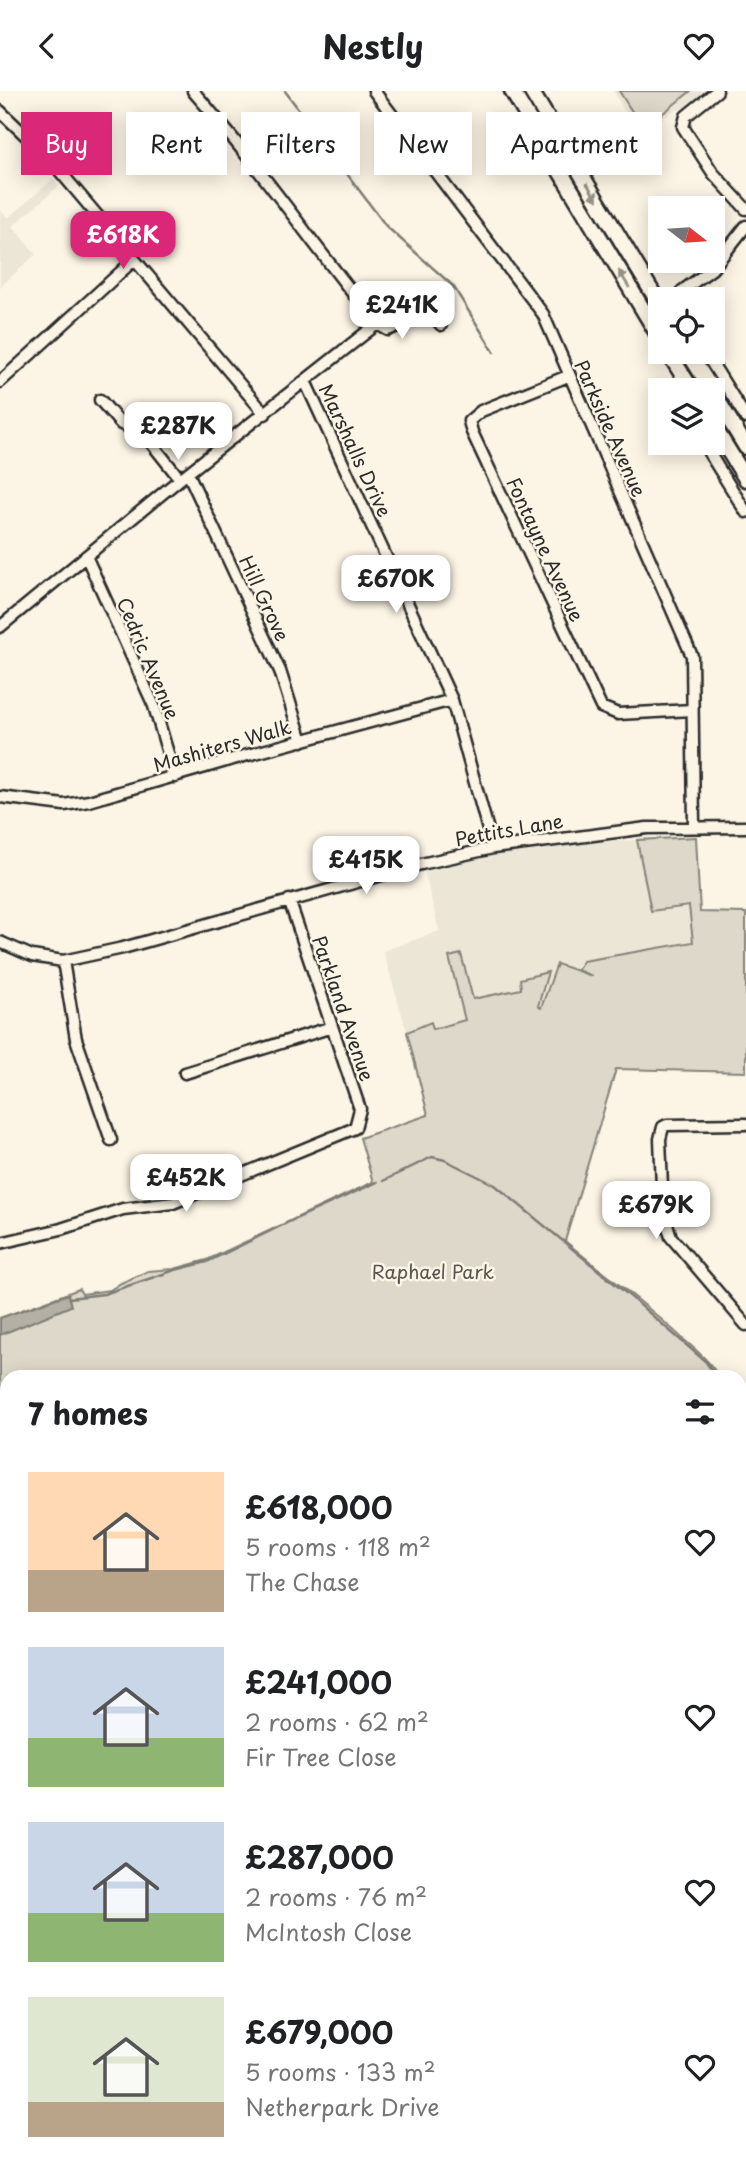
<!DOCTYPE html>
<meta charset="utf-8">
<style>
:root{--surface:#fff;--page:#f6f6f6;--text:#202124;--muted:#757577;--accent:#db2777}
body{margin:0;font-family:"Playpen Sans",sans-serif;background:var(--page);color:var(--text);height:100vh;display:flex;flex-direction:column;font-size:26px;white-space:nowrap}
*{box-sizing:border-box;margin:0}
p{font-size:23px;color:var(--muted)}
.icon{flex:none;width:38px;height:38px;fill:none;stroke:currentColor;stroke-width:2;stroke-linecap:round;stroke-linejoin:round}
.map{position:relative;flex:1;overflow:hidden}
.sheet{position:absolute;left:0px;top:1279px;width:747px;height:800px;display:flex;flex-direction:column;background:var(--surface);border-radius:21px 21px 0 0;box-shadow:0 4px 18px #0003}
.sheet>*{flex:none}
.hud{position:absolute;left:21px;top:21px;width:705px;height:63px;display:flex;gap:14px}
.needle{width:46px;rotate:107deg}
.controls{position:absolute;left:648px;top:105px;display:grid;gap:14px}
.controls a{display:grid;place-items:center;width:77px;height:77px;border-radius:0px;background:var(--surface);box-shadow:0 4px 18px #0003;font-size:35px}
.price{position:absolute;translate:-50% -60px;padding:0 16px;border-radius:14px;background:#fff;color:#222;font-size:23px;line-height:46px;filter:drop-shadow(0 2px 4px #0008)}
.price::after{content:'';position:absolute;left:50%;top:42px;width:21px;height:16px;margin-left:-10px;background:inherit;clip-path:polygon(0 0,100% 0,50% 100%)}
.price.active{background:var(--accent);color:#fff}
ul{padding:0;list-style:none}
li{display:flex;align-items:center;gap:21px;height:175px;padding:0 28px}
li span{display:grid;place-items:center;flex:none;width:196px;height:140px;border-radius:0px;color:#555}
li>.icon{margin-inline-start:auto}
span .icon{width:84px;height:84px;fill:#fffc;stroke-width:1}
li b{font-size:30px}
h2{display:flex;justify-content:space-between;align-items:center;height:84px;padding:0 28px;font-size:30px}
.tag{padding:0 24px;border-radius:0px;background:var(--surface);box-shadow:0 4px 18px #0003;font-size:24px;line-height:63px}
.tag.active{background:var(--accent);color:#fff}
header{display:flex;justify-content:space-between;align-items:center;height:91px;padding:0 28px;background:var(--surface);font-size:32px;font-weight:700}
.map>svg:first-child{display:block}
.built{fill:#ece6d7}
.green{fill:#ded8ca;stroke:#84827a;stroke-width:2}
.water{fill:#b4b0a5;stroke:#7d7b74;stroke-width:2}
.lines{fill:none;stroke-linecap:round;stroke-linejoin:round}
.stream{stroke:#7d7b74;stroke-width:2.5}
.minor-casing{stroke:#2b2b2b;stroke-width:15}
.highway-casing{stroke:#2b2b2b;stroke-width:19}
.minor{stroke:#fcf5e5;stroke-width:10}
.highway{stroke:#fcf5e5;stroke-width:14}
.oneway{fill:#949088}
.labels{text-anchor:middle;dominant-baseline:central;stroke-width:5;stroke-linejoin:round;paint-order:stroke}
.street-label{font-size:19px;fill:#2b2b2b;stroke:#fcf5e5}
.park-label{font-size:19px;fill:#585653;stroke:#fcf5e5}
</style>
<header><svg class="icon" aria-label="back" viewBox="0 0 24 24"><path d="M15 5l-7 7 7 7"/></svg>Nestly<svg class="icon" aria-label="heart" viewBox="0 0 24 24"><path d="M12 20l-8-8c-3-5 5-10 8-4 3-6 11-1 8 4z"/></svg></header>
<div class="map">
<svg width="746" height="2078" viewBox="0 0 746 2078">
<rect width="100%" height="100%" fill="#fcf5e5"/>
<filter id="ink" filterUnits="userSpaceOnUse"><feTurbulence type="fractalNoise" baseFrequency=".0143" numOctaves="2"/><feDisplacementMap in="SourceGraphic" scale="14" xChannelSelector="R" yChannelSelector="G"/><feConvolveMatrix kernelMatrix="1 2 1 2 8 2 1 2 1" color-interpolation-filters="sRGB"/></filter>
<g filter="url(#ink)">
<path class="built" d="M613,0H709L689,16L673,20L640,46Z
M53,88L59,95L13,135L36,163L0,196V119L8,127Z
M696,746L700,821L746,822V981L616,978L566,1146L428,1024L407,941L383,860L439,840L424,779L533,754Z"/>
<path class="green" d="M619,0H691L643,38Z
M696,746L700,821L746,822V981L616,978L565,1150C604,1183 645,1212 682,1247C696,1259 710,1270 719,1286H7V1351L0,1354V1227L79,1198L82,1203L110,1199L121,1192L148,1180L174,1178L207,1169L373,1091L360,1047L428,1024L407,941L431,931L433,938L465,929L449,866L461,863L473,908L521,898L520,888L548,881L538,915L541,917L557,873L592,885L577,879L583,870L693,851L689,815L651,820L637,749Z
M746,1878V2078H0V1896L7,1895V2072H740V1879Z"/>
<path class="water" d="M68,1203L71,1215L0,1244V1227Z"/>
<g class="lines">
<path class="stream" d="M285,0L386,135L453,195L494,261
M383,1090L432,1066L445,1069L495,1094L632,1207L706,1271L716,1286
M69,1207L104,1203L175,1179L207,1171L295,1128L377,1091
M741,1331L746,1343"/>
<g class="minor-casing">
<path id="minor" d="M193,0C258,74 315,156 377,233L388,239L402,233L424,214L441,234
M374,0L543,223L692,565L694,736
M717,0L686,25L683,36L713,82L746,118
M0,20L47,65L265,323
M679,208L682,200L712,178L746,135
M705,261L746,327
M568,285L481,320L469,330L472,341L601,616L618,623L692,619
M305,290L452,609L493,757
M0,291L134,169
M100,309L121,333L145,344L180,388
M703,352L746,421
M188,382L280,580L302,650
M86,465L154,615L175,686
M0,536L180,388L377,233
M0,706L64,714L89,710L233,668L452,609
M0,851L32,865L63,870L123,857L421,773L493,757L647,737L746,736
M63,870L76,948L111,1049
M185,982L332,936
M746,1033L667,1034L663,1036L660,1048L663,1120L671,1146L746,1234
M0,1152L61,1138L123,1118L173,1112L355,1037L360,1018L289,809
M740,1412H746
M0,1449L7,1446
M740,1551H746
M0,1673L7,1671
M740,1879L746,1878
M0,1896L7,1895"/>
</g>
<g class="highway-casing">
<path id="highway" d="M512,0L660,247
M531,0L660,214
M668,261L692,299
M688,261L712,299
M712,300L746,356
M712,333L746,388"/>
</g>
<use href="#minor" class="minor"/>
<use href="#highway" class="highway"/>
</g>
<defs><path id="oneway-solid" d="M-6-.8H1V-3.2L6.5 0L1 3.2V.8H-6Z" transform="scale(1.75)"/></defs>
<g class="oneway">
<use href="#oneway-solid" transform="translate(592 101) rotate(59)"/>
<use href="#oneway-solid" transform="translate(624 188) rotate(-121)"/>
</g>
</g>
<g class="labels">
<g class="street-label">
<text transform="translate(611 337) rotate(66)">Parkside Avenue</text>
<text transform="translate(356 359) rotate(65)">Marshalls Drive</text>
<text transform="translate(546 458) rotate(65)">Fontayne Avenue</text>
<text transform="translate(265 507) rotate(65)">Hill Grove</text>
<text transform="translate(149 567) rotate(67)">Cedric Avenue</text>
<text transform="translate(222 654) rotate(-16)">Mashiters Walk</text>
<text transform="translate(509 738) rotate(-10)">Pettits Lane</text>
<text transform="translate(344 917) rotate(71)">Parkland Avenue</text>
</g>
<g class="park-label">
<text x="433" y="1180">Raphael Park</text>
</g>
</g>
</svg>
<div class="controls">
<a><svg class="needle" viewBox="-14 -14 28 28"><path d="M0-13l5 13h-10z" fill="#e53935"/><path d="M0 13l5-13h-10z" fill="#757577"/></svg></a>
<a><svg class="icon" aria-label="locate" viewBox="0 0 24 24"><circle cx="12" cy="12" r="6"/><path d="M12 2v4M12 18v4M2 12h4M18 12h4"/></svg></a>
<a><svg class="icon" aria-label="layers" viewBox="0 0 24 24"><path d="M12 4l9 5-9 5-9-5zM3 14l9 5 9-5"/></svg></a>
</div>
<b class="price active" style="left:123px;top:180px">£618K</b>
<b class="price" style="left:402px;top:250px">£241K</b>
<b class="price" style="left:178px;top:371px">£287K</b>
<b class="price" style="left:396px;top:524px">£670K</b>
<b class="price" style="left:366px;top:805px">£415K</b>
<b class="price" style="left:186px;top:1123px">£452K</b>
<b class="price" style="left:656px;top:1150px">£679K</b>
<div class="hud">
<a class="tag active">Buy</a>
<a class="tag">Rent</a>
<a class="tag">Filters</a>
<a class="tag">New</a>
<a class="tag">Apartment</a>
</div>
<section class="sheet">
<h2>7 homes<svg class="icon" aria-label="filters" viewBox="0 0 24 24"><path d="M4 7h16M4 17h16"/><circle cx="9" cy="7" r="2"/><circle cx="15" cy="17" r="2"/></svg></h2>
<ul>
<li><span style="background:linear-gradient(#ffd9b3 70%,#b9a48a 0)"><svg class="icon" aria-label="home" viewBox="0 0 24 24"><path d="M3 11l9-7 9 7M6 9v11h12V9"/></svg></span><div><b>£618,000</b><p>5 rooms · 118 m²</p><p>The Chase</p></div><svg class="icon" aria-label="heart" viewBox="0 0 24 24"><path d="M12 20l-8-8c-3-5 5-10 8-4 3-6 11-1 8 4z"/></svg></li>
<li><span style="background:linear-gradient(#c9d6e8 65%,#8fb573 0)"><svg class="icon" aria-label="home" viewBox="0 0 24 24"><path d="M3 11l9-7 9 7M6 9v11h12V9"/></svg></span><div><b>£241,000</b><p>2 rooms · 62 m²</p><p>Fir Tree Close</p></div><svg class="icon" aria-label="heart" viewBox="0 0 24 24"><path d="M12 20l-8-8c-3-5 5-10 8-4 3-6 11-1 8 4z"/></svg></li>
<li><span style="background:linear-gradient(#c9d6e8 65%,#8fb573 0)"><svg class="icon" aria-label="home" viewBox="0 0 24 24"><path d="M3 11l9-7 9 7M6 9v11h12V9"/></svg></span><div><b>£287,000</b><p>2 rooms · 76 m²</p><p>McIntosh Close</p></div><svg class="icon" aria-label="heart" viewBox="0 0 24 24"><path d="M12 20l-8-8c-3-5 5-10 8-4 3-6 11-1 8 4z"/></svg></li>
<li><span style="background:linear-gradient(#dfe7d0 75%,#b9a48a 0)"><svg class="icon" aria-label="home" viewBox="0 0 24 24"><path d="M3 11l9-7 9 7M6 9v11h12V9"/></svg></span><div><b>£679,000</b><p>5 rooms · 133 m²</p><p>Netherpark Drive</p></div><svg class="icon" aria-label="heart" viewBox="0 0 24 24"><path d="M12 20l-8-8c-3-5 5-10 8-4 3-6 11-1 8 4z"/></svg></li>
</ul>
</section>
</div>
